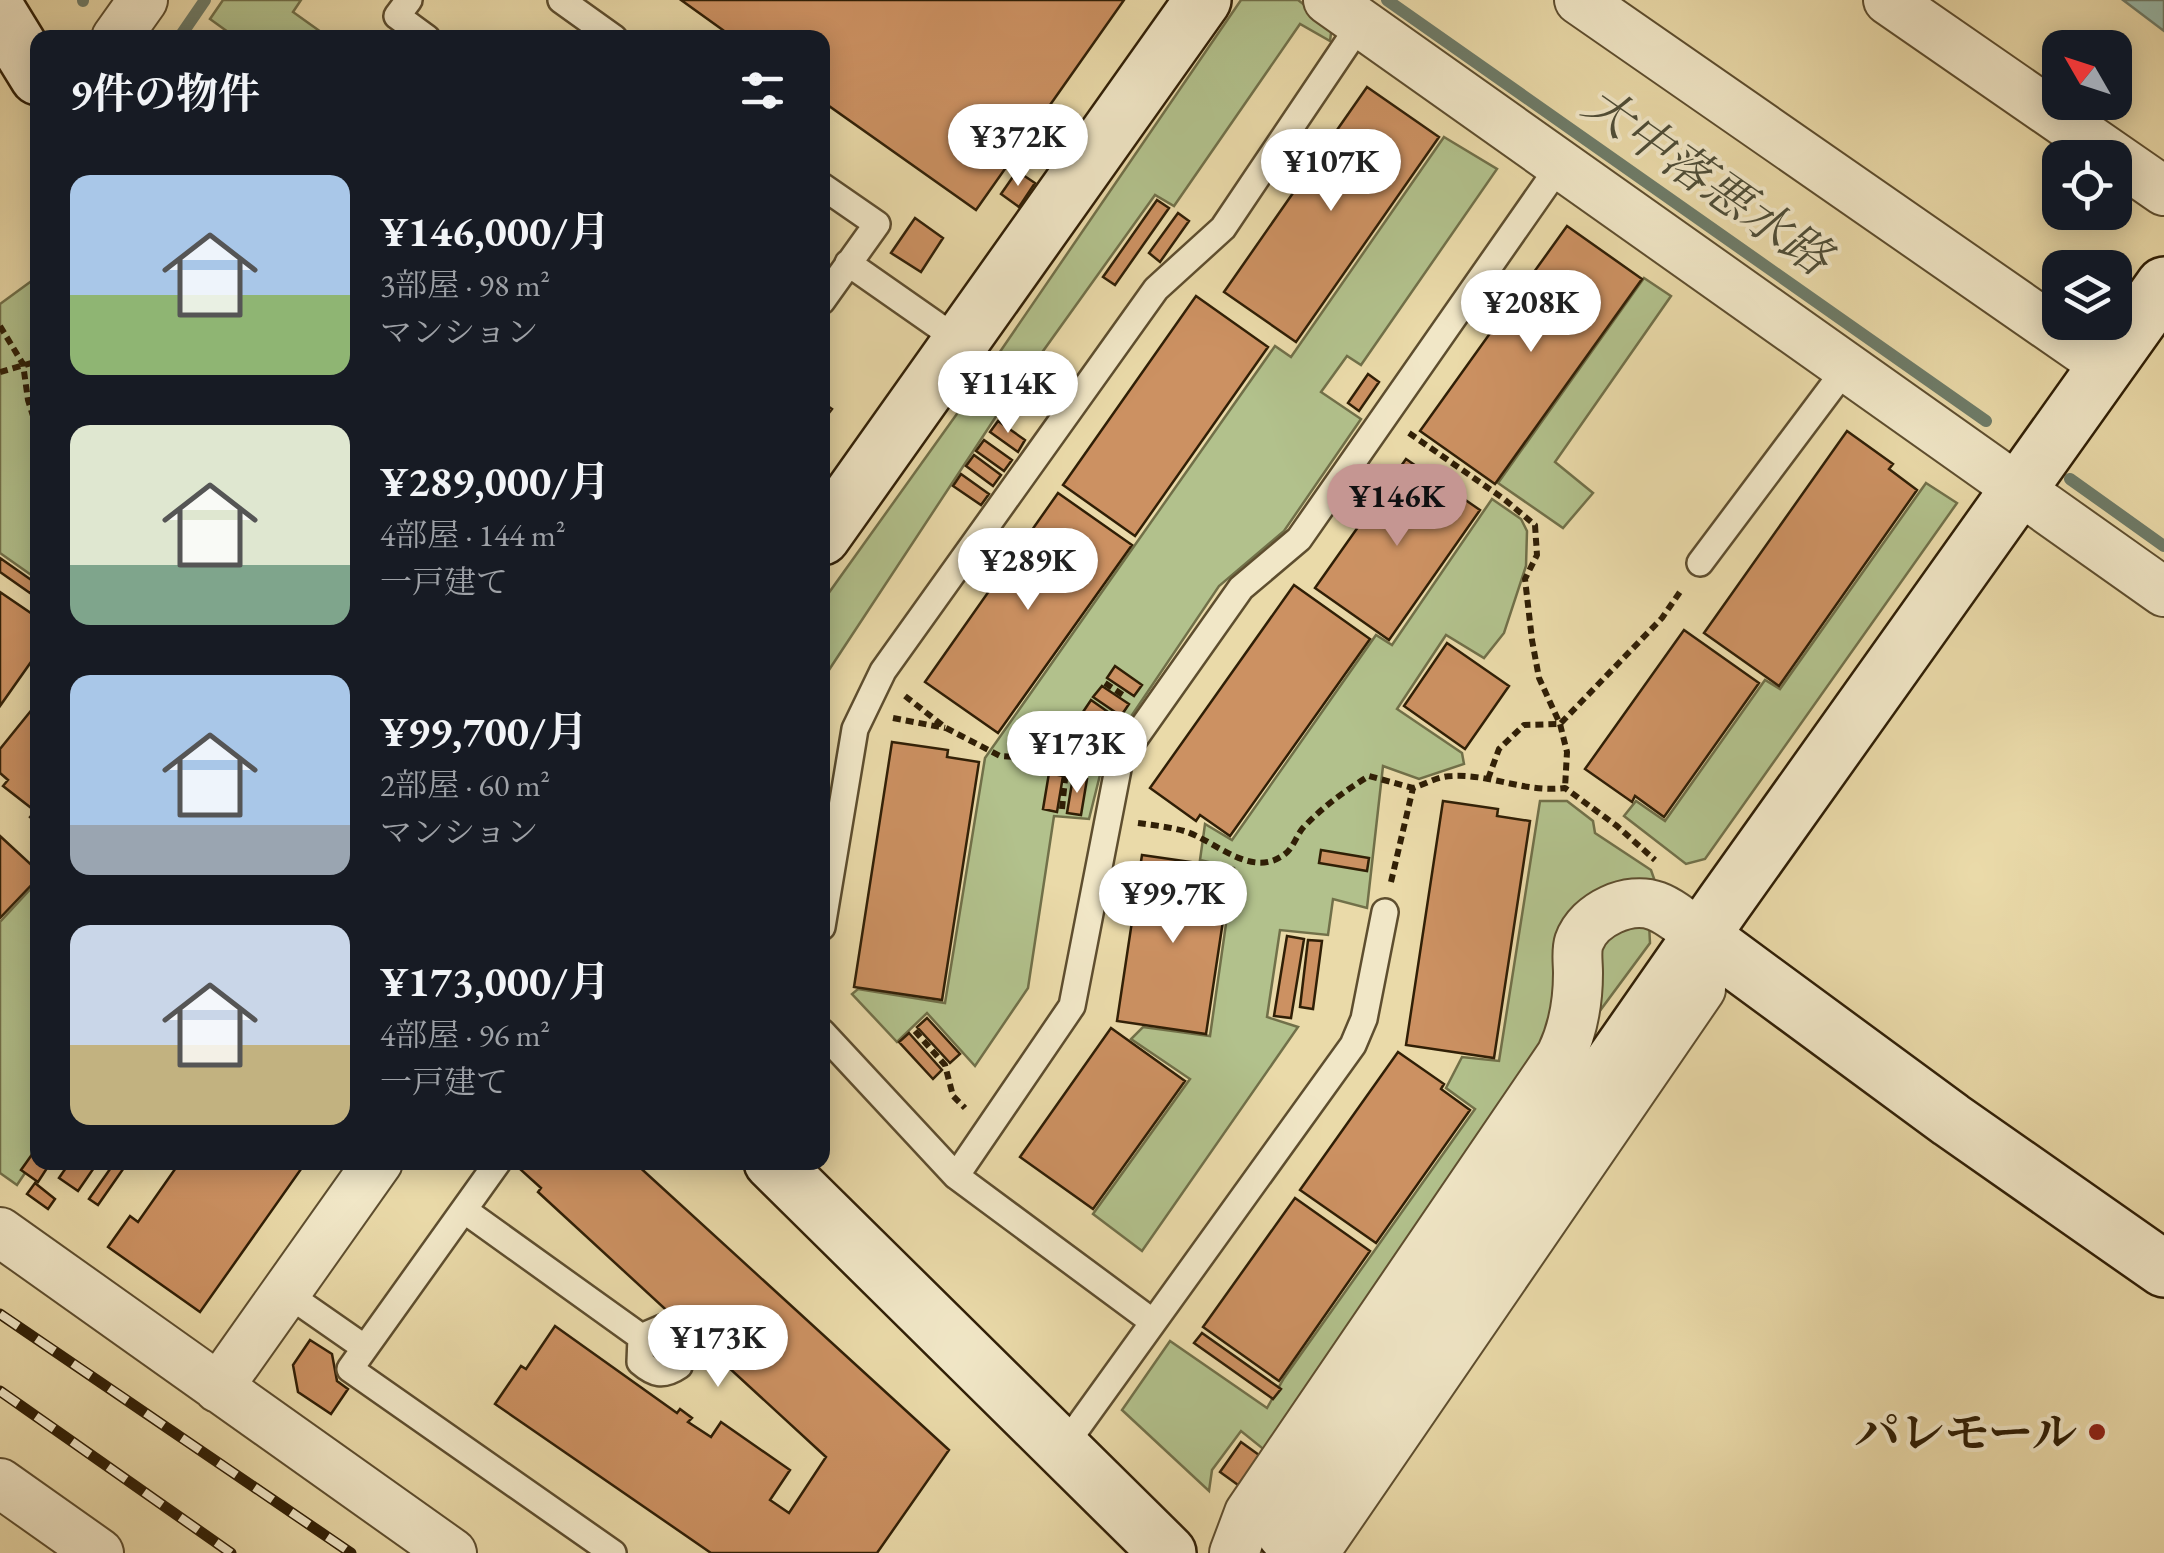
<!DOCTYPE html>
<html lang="ja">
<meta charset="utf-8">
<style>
:root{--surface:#171b24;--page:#242831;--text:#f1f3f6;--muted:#9ea1a6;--accent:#c59692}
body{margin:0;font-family:"EB Garamond","Noto Serif JP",serif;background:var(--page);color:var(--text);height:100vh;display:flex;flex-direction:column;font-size:38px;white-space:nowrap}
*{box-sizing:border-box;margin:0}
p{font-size:32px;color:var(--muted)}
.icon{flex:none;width:55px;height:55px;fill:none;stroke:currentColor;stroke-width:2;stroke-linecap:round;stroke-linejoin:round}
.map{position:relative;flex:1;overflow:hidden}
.side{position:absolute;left:30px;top:30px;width:800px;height:1140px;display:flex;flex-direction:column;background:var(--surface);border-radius:20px;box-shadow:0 5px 25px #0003}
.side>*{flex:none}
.needle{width:65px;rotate:309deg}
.fabs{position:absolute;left:2042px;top:30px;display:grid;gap:20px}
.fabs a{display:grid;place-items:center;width:90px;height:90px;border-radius:20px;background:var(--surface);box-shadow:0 5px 25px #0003;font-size:50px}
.price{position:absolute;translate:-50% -85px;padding:0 22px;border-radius:35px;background:#fff;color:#222;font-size:32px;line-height:65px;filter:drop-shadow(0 2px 5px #0008)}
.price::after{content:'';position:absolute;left:50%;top:60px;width:30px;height:22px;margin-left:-15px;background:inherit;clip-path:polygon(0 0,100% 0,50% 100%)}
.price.on{background:var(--accent);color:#111}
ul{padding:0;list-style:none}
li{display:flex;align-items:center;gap:30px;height:250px;padding:0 40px}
li span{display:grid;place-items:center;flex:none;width:280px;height:200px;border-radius:20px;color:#555}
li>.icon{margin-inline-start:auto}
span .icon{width:120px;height:120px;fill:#fffc;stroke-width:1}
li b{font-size:42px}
h2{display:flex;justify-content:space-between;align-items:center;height:120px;padding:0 40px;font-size:42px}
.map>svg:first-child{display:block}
.green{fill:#b2c18c;stroke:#717049;stroke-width:2.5}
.water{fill:#98baab;stroke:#6e7c69;stroke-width:2.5}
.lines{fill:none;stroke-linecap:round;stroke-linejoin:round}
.stream{stroke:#6e7c69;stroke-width:12}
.building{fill:#cc9162;stroke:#301f06;stroke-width:2.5}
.lane-casing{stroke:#5e4e2f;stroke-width:30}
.street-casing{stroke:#5e4e2f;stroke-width:52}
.secondary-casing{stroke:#301f06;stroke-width:60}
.path{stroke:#301f06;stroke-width:6;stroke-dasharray:8 5;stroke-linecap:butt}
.lane{stroke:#f1e7c7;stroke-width:25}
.street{stroke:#f1e7c7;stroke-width:48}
.secondary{stroke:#f1e7c7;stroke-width:55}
.rail-casing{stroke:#301f06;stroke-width:11}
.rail{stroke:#f1e7c7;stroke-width:8;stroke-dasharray:22;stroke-linecap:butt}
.poi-dot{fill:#8f2418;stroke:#f1e7c7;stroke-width:4}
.labels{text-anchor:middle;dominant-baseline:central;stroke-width:8;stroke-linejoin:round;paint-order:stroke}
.poi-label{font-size:45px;font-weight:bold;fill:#301f06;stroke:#f1e7c7;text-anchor:end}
.water-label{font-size:48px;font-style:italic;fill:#4f4e38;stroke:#f1e7c7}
</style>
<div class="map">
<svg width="2164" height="1553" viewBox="0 0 2164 1553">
<rect width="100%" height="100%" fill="#eadaa9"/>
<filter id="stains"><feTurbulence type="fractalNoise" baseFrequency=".002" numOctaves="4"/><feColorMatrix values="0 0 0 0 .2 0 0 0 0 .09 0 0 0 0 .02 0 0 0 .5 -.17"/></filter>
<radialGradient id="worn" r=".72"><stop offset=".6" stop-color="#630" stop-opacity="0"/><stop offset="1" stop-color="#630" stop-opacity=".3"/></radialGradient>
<path class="green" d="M223,0H301L293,12L328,37H235L210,19Z
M1241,0H1298L1332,26L1330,41L1300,24L1174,206L1155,195L995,418L823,679V601L969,397Z
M1444,137L1497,169L1361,365L1347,356L1321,392L1361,419L1284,531L1219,586L1105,755L1089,819L1054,816L1028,988L975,1066L927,1013L897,1042L852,994L858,989L945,1003L985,758L1275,346L1291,357Z
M37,277V579L0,553V304Z
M1644,278L1671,296L1555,462L1593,493L1563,528L1498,483Z
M1926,483L1957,503L1705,859L1686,864L1624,816L1636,801L1665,821L1765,680L1780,689Z
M1492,499L1521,519L1527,531L1526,566L1504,633L1484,658L1446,635L1397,709L1462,753L1464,764L1419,779L1383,766L1367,908L1333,899L1328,935L1280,930L1267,1017L1298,1027L1142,1251L1093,1214L1190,1079L1131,1039L1143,1027L1210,1036L1234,868L1200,860L1205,824L1232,840L1376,635L1392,645Z
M1540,801H1567L1593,821L1595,833L1651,870L1658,890L1605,895L1557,1043L1272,1456L1241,1431L1212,1470L1209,1491L1122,1410L1170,1341L1267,1408L1284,1378L1475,1109L1446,1088L1462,1057L1499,1061Z
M37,882V1155L17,1185L0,1173V922Z
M1649,923L1650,943L1599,1012L1597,953L1612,932Z"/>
<path class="water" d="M2123,0H2164V31Z"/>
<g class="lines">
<path class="stream" d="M83,0V1
M1387,0L1986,421
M179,38L205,0
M2070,479L2164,546"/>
</g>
<path class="building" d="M681,0H1124L976,210L822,101V38H734Z
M1367,87L1439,137L1296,342L1224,292Z
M1017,171L1035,183L1019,207L1001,194Z
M1157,200L1169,208L1115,285L1103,277Z
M1178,213L1189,221L1160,262L1149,253Z
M915,218L943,238L921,272L891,253Z
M1567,226L1642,279L1495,484L1420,431Z
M1196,296L1268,347L1135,536L1063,485Z
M1368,374L1379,382L1359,411L1348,403Z
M822,402L832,409L822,422Z
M998,421L1025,440L1018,452L990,432Z
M1847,431L1893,464L1889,469L1917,490L1779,686L1704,633Z
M984,440L1012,460L1004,471L976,451Z
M974,455L1001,475L993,486L966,466Z
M1406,459L1480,510L1389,640L1315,588Z
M961,474L989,494L981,505L953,486Z
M1058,493L1132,545L998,733L925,682Z
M0,558L37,584L30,593L0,572Z
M1294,585L1370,639L1230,836L1200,815L1196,821L1150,788Z
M0,592L38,618V652L0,706Z
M1684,630L1759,683L1664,817L1635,796L1632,802L1585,769Z
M1447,643L1509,686L1465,749L1404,706Z
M1115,666L1142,685L1134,696L1107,678Z
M1102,686L1129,704L1121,716L1093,697Z
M1091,700L1118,719L1110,730L1083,712Z
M38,702V824L30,817L35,811L3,786L8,780L0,773V749Z
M1078,720L1104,738L1096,750L1070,732Z
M892,742L948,750L947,757L979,762L942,1000L854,987Z
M1049,773L1063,776L1057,812L1043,809Z
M1073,777L1087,779L1081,815L1067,813Z
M1443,801L1498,809L1497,816L1530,821L1494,1058L1406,1045Z
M0,836L38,871V878L0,918Z
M1321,850L1369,858L1367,871L1319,863Z
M1142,855L1198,863L1197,869L1230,874L1206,1034L1117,1021Z
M1287,936L1304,939L1291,1018L1274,1016Z
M1308,940L1322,941L1313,1009L1300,1007Z
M927,1018L960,1054L950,1063L917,1027Z
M1111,1028L1185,1081L1093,1209L1020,1157Z
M909,1033L942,1070L933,1079L899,1042Z
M1398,1052L1444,1084L1441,1089L1470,1110L1376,1243L1300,1190Z
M38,1146V1162H51L38,1182L21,1170Z
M70,1162H98L78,1191L59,1178Z
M115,1162H128L98,1205L89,1199Z
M180,1162H306L200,1312L108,1247L130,1216L138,1222Z
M528,1162H634L949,1450L877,1553H711L495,1404L521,1366L526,1369L555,1326L677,1413L680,1409L692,1418L688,1422L711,1437L721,1422L790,1470L770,1500L789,1513L826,1457L538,1192L541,1188L521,1170Z
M35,1183L55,1199L48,1209L27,1194Z
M1295,1198L1370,1251L1279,1381L1203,1327Z
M1202,1333L1281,1389L1273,1399L1194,1343Z
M310,1340L332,1354L337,1381L348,1389L331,1414L298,1392L293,1365Z
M1241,1442L1266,1460L1245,1490L1220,1472Z"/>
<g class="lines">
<g class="lane-casing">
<path id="lane" d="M409,0L397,16L427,38
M561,0L614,38
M822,186L877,224L822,301
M848,263L961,342
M1700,563L1847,367
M822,927L855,729L883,671L1156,289L1223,228L1361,23
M822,1032L956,1176L1153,1322
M498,1162L350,1369L613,1553
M956,1176L1072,1006L1119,764L1128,748L1241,588L1299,539L1560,165
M464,1210L641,1337L662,1328L679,1341V1366C663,1377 654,1374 640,1362L641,1337
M286,1293L365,1348
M1062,1449L1353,1045L1364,1019L1385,912"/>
</g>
<g class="street-casing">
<path id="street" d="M1328,0L2164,592
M1579,0L2105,365
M1888,0L2164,191
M116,38L143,0
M0,1232L452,1553
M218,1388L378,1162
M0,1483L99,1553
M1234,1553L1249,1513L1561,1055C1574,1028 1578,1002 1578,973C1578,963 1576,951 1579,942C1589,914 1629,896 1656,906C1672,912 1687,926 1701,936V989L1314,1553"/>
</g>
<g class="secondary-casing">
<path id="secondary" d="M0,15L38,77
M822,537L1203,0
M1701,936L1951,1120L2164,1269
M772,1162L1168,1553
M1285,1533L1724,903L2164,285"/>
</g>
<path class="path" d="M0,326L23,364L28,400L38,432
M0,372L38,361
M1409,433L1504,499L1535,525L1537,555L1525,579L1532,640L1539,678L1560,724L1567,752L1565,788
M1105,683L1126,697
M905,696L946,728L1000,756L1089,762
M1082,717L1102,731
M893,718L945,728
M1488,779L1499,749L1524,725L1560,724L1662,618L1682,589
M1062,809L1067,760
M1138,823C1153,825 1169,827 1184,831C1215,840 1251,880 1285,854C1293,848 1296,837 1302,829C1321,808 1346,790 1369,776L1413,788
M1391,882L1413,788C1425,784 1439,776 1452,776C1492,774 1525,793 1565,788L1617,826L1655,860
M915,1031L945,1065L953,1096L965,1108"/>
<use href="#lane" class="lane"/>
<use href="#street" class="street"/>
<use href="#secondary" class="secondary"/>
<g class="rail-casing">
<path id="rail" d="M0,1314L351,1553
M0,1391L231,1553"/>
</g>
<use href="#rail" class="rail"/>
</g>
<circle class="poi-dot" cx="2097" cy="1432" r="10"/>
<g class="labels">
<g class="poi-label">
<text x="2077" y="1432">パレモール</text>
</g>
<g class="water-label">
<text transform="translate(1708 180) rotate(35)">大中落悪水路</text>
</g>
</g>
<rect width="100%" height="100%" filter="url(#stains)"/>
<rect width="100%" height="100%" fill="url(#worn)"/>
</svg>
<div class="fabs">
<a><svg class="needle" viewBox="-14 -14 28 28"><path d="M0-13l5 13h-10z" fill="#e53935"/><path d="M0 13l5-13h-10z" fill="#9ea1a6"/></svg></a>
<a><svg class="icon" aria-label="locate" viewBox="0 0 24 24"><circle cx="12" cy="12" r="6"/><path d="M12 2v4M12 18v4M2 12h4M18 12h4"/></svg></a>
<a><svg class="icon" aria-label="layers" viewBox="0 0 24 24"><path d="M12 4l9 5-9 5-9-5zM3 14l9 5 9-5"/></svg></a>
</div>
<b class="price" style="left:1018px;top:189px">¥372K</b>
<b class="price" style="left:1331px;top:214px">¥107K</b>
<b class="price" style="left:1531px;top:355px">¥208K</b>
<b class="price" style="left:1008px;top:436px">¥114K</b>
<b class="price on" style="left:1397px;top:549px">¥146K</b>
<b class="price" style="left:1028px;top:613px">¥289K</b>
<b class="price" style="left:1077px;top:796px">¥173K</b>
<b class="price" style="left:1173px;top:946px">¥99.7K</b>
<b class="price" style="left:718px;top:1390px">¥173K</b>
<section class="side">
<h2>9件の物件<svg class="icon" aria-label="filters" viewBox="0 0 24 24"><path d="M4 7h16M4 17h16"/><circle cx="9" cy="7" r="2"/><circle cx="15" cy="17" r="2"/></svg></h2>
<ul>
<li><span style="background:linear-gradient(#a9c7e8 60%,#8fb573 0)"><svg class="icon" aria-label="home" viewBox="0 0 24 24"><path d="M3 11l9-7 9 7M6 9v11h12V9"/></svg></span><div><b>¥146,000/月</b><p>3部屋 · 98 m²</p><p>マンション</p></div></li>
<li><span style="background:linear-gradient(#dfe7d0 70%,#7fa58c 0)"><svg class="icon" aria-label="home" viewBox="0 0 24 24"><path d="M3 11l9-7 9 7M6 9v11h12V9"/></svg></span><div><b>¥289,000/月</b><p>4部屋 · 144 m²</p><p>一戸建て</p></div></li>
<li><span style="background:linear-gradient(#a9c7e8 75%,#9aa5b1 0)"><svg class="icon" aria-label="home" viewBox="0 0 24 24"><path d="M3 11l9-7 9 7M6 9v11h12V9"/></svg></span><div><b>¥99,700/月</b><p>2部屋 · 60 m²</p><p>マンション</p></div></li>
<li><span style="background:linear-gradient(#c9d6e8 60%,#c2b280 0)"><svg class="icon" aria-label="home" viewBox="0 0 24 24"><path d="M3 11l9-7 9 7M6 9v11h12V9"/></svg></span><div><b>¥173,000/月</b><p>4部屋 · 96 m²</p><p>一戸建て</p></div></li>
</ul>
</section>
</div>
